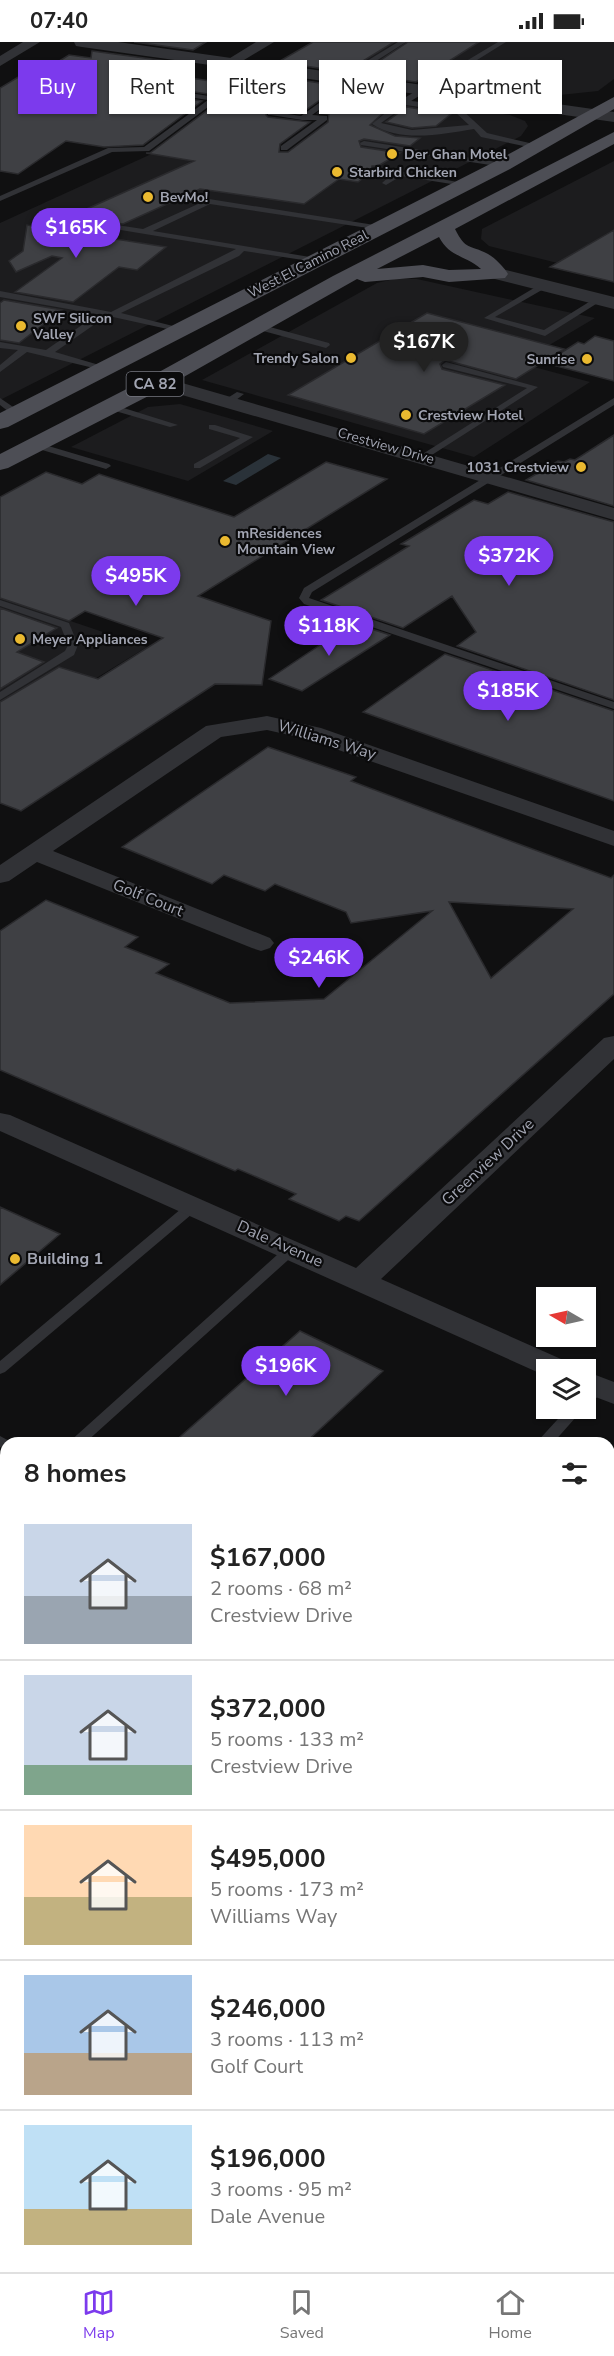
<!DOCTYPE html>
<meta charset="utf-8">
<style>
:root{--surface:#fff;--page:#f2f2f2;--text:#222;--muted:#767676;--line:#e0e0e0;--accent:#7c3aed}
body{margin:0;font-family:"Nunito Sans",sans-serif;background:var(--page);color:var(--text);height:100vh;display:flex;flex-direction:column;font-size:22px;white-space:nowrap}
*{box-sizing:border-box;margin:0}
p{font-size:20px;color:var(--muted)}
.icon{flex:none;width:33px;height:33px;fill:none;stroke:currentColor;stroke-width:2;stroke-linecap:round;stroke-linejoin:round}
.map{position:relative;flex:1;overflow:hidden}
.panel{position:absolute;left:0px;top:1395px;width:615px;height:836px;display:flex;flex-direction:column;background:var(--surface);border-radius:18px 18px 0 0;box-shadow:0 2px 4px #0004}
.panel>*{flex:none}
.top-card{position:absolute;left:18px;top:18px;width:579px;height:54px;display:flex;gap:12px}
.needle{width:39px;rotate:279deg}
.tools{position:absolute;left:536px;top:1245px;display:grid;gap:12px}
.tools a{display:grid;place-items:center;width:60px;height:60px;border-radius:0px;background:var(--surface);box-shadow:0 2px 4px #0004;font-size:30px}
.price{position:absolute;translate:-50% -51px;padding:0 14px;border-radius:21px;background:var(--accent);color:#fff;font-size:20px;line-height:39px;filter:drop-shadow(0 2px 3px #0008)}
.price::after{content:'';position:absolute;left:50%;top:36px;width:18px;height:14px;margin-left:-9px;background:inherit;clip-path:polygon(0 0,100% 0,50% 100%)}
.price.active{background:#222;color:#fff}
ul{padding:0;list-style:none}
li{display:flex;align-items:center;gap:18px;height:150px;padding:0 24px}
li+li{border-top:2px solid var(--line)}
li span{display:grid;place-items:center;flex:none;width:168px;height:120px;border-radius:0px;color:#555}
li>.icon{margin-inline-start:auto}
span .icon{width:72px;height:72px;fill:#fffc;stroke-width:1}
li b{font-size:26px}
h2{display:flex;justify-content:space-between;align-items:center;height:72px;padding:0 24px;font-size:26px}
.pill{padding:0 21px;border-radius:0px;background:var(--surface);box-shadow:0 2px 4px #0004;font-size:21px;line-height:54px}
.pill.active{background:var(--accent);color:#fff}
.status{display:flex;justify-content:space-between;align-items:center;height:42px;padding:0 30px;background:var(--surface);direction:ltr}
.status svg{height:16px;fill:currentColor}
.tabs{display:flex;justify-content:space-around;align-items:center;height:84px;border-top:2px solid var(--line);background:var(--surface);font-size:16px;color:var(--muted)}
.tabs a{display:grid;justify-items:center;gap:3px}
.tabs .active{color:var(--accent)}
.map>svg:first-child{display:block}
.built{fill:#1c1c1e}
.water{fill:#2a3239}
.building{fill:#3f4044;stroke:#2a2a2d;stroke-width:1.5;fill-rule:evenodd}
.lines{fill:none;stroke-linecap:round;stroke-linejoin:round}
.path{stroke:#37393d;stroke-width:5;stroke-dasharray:4 6;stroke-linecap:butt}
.service{fill:#313236;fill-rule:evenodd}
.minor{fill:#313236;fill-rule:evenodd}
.tertiary{fill:#313236;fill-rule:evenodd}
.primary{fill:#4d4e55;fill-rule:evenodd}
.poi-dot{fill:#eab930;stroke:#0b0b0c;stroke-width:2}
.labels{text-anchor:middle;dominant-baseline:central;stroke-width:4.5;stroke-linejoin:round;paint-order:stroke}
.far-poi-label{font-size:14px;font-weight:bold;fill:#a2a5b2;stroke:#0b0b0c;text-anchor:start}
.far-street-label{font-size:14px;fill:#a2a5b2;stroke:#0b0b0c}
.shield{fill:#0b0b0c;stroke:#757780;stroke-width:1.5}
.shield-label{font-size:15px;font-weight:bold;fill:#a2a5b2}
.street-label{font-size:16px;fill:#a2a5b2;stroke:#0b0b0c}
.poi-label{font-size:16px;font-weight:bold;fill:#a2a5b2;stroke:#0b0b0c;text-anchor:start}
</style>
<div class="status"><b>07:40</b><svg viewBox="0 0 49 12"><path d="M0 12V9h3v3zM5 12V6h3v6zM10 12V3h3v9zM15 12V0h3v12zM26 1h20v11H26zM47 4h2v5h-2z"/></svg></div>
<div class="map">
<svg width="614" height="2230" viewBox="0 0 614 2230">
<rect width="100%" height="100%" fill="#101011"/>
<path class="built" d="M392,0H614V37L598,49L560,53L474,40L346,27Z
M389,55L510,73L525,79L528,84L521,94L0,358V181L158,109L290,127Z
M614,119V235L489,204L481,197L482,187Z
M394,237H417L595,276L519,321L590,340L474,415L202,338L377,241Z
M180,362L273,389L188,439L71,405L148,365Z
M0,555L147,605L0,695Z"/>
<path class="water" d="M268,412L281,416L236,443L223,439Z
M6,1662V1866L0,1869V1664Z"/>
<path class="building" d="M134,0H206L193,8Z
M313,0H394L345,30L278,20Z
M408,0H479L416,40L360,32Z
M92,9L174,20L156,31L238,43L259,32L228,55L115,38L114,44L116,46L202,59L143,103L104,105L66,99L18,132L0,129V46L20,34L33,35L69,13L91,16Z
M273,34L340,44L300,72L267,67L266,73L268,75L310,80L280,102L279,110H288L328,80L329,72L318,71L354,46L398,52L387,59L395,60L370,83L395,94L420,96L410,104L364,97L359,99L361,105L400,111L378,124H372L371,130L358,140L339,137L304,162L200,147L123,182L71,174L194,119L146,111H150L217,61L234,63Z
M407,65L451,72L436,84L412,86L386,80Z
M62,181L109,188L96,194L166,205L137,228L119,225L73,260L15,250L62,216L52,214L16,230L9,219L23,209L27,183L53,187Z
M614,188V240L550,225Z
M4,258L62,268L19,301L0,298V261Z
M427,271L564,307L516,337L445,318L440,322L442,327L505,343L424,392L288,353Z
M595,294L614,299V339L545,321L578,300L584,302Z
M614,393V464L526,438L558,419L564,420L570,417L575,418Z
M326,420L387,437L198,554L271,579L262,643L215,642L21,769L0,761V660L59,625L98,637L163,596L85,569L69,579L0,556V455L46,430L82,442L99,432L234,475Z
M508,450L614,480V658L457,604L476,590L452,554L403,586L321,558L409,504L401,502L474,458L488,462Z
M0,566L57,586L17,610L44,620L0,647Z
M353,581L390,593L302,649L269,637Z
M445,612L614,669V759L363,670Z
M268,705L356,735L351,739L516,801L611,836L614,833V952L359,1179L346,1174L339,1179L289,1157L296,1152L238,1127L235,1129L0,1028V889L46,858L138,895L125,905L169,922L156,931L230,961L324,957L432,869L351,881L346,870L275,842L265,849L224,833L212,842L122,805ZM449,860L573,867L491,936Z
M0,1165L60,1192L0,1243Z
M300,1289L383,1329L305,1401H173Z"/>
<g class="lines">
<path class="path" d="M0,2118L6,2121"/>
<path class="service" d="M398,0H406L346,38L339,36Z
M498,0H506L411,59L460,66L487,91L538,103V107L481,95L474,87C443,92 400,101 372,82L401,58ZM406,63L455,70L469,83L412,88L381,81Z
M272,25L279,27L233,61L216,59L149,109L112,110L0,159V154L108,106L144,105L208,58L119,44H116V40L229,57Z
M354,36L361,38L312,73L327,74V78L287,108H281V104L317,78H302L271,73H268V69L301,74Z
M364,99L503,121L507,123L503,125L361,103L360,101Z
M373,126L399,129L468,142L464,144L401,134L386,143L382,141L392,132L373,130Z
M209,157L381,184L385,186L381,188L210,162L153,189L316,216L320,218L316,220L244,209L239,214L121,271L181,286V290L113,275L98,280L55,310L106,325V329L27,310L0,330V323L18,308L0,306V300L46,308L92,276L102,273L0,255V249L111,270L236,207L48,176H45V172L143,187Z
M544,240L547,241V245L495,275L544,288L597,255L604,257L545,294L484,276Z
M255,281L329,301L330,303L326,306L252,286V282Z
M446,320L538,345L424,418L421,417V413L527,346L443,325L442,323Z
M237,350L244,352L232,361H226V357Z
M0,356L19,369V373H13L0,363Z
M614,356V363L312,550L309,556L614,660V667L304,562L299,556L304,546Z
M105,362H111L178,383L170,385L105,366Z
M209,383H215L253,395L200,426H194V422L240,396L209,387Z
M35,400L109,422L111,424L106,427L32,405L30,403Z
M0,558L69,581L78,603L74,613L0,658V650L65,609L68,603L61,585L0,564Z
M193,1160L198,1161L200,1164L198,1167L5,1330L0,1332V1319L188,1161Z
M292,1203L299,1207L297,1210L85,1401H68L287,1204Z
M599,1340L604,1342L606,1345L590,1363L585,1364V1350L594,1342Z
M568,1366H584L553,1401H536Z
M0,1394L13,1401H6V1407L0,1405Z
M609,1853L614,1855V1870L609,1869Z
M609,1985L614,1987V2003L609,2001Z
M614,2037V2057L609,2059V2039Z
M470,2224H491L488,2230H467Z"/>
<path class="minor" d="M23,0H40L0,24V14Z
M256,0H274L234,24H224L222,21Z
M158,334L614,466V478L151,344L149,340L151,336Z
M267,674L321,686L614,789V804L307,697L267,688L221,695L53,809L270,896L274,901L270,906L261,909L252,906L37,820L9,839L0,841V823L206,684Z
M614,994V1017L381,1237L570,1321L574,1328H546V1334L0,1089V1071L10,1073L356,1226L604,996Z
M585,1329L614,1340V1362L585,1351Z"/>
<path class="tertiary" d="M74,0H118L614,70V80L82,5L76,4Z
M498,226L614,255V267L491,236L488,232L491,228Z"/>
<path class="primary" d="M614,55V67L510,127L8,385L0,387V371L496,119Z
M614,90V102L455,187C466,209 469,202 488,212C495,216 504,225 508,232L505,236L449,240L423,235L365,240L357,237L166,345L8,426L0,428V412L150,335L333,234ZM439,195C450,216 466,213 481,227L449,228L423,223L377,227Z"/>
</g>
<g class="poi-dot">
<circle cx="392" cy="112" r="6"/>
<circle cx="337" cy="130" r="6"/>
<circle cx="148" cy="155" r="6"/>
<circle cx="21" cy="284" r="6"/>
<circle cx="351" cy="316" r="6"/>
<circle cx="587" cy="317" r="6"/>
<circle cx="406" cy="373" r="6"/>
<circle cx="581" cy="425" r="6"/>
<circle cx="225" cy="499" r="6"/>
<circle cx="20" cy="597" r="6"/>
<circle cx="15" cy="1217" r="6"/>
</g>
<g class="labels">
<g class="far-poi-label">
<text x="404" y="112">Der Ghan Motel</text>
<text x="349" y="130">Starbird Chicken</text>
<text x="160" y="155">BevMo!</text>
<text x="33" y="276">SWF Silicon<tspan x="33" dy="16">Valley</tspan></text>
<text x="339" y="316" text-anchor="end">Trendy Salon</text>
<text x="575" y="317" text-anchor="end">Sunrise</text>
<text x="418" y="373">Crestview Hotel</text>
<text x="569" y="425" text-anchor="end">1031 Crestview</text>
<text x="237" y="491">mResidences<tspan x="237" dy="16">Mountain View</tspan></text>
<text x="32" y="597">Meyer Appliances</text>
</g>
<g class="far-street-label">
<text transform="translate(308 222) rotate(-27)">West El Camino Real</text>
<text transform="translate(386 404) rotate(16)">Crestview Drive</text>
</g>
<rect class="shield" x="126.5" y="330" width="57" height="24" rx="4.5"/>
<g class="shield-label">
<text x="155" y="342">CA 82</text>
</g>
<g class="street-label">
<text transform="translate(327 698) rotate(17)">Williams Way</text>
<text transform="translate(148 856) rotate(22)">Golf Court</text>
<text transform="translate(488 1120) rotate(-43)">Greenview Drive</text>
<text transform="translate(280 1202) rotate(24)">Dale Avenue</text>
</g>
<g class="poi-label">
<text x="27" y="1217">Building 1</text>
</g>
</g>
</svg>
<div class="tools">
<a><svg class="needle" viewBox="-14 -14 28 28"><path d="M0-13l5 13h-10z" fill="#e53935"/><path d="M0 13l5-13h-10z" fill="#767676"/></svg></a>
<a><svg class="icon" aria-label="layers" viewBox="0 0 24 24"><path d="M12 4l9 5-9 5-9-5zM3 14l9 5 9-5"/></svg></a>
</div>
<b class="price" style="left:76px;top:217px">$165K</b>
<b class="price active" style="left:424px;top:331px">$167K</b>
<b class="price" style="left:509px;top:545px">$372K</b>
<b class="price" style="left:136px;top:565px">$495K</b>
<b class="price" style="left:329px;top:615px">$118K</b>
<b class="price" style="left:508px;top:680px">$185K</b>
<b class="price" style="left:319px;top:947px">$246K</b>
<b class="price" style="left:286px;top:1355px">$196K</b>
<div class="top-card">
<a class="pill active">Buy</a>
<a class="pill">Rent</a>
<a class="pill">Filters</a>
<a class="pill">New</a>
<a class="pill">Apartment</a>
</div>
<section class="panel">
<h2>8 homes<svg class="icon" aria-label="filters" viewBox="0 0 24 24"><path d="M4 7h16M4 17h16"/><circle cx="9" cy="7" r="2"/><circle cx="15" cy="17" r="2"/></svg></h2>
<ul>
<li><span style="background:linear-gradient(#c9d6e8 60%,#9aa5b1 0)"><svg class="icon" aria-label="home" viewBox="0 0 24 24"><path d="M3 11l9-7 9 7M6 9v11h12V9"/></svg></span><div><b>$167,000</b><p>2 rooms · 68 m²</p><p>Crestview Drive</p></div></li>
<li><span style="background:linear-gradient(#c9d6e8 75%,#7fa58c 0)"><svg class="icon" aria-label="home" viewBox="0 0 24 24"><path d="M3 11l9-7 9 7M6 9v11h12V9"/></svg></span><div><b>$372,000</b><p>5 rooms · 133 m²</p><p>Crestview Drive</p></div></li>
<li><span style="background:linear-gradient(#ffd9b3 60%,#c2b280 0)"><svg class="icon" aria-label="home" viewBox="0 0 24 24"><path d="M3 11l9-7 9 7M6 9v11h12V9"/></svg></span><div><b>$495,000</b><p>5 rooms · 173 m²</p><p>Williams Way</p></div></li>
<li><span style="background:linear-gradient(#a9c7e8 65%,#b9a48a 0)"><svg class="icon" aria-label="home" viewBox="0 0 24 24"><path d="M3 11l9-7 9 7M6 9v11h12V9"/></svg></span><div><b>$246,000</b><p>3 rooms · 113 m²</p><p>Golf Court</p></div></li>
<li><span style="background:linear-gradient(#bfe0f5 70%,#c2b280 0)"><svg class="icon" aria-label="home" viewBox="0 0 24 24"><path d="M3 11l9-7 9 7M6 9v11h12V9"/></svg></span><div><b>$196,000</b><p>3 rooms · 95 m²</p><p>Dale Avenue</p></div></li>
</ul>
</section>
</div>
<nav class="tabs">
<a class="active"><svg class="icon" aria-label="map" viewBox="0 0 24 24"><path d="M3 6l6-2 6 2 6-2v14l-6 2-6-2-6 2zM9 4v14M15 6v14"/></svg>Map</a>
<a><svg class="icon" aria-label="saved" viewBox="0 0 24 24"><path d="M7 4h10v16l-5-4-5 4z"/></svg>Saved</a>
<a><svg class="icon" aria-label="home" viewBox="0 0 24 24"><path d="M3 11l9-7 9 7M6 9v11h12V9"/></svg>Home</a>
</nav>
